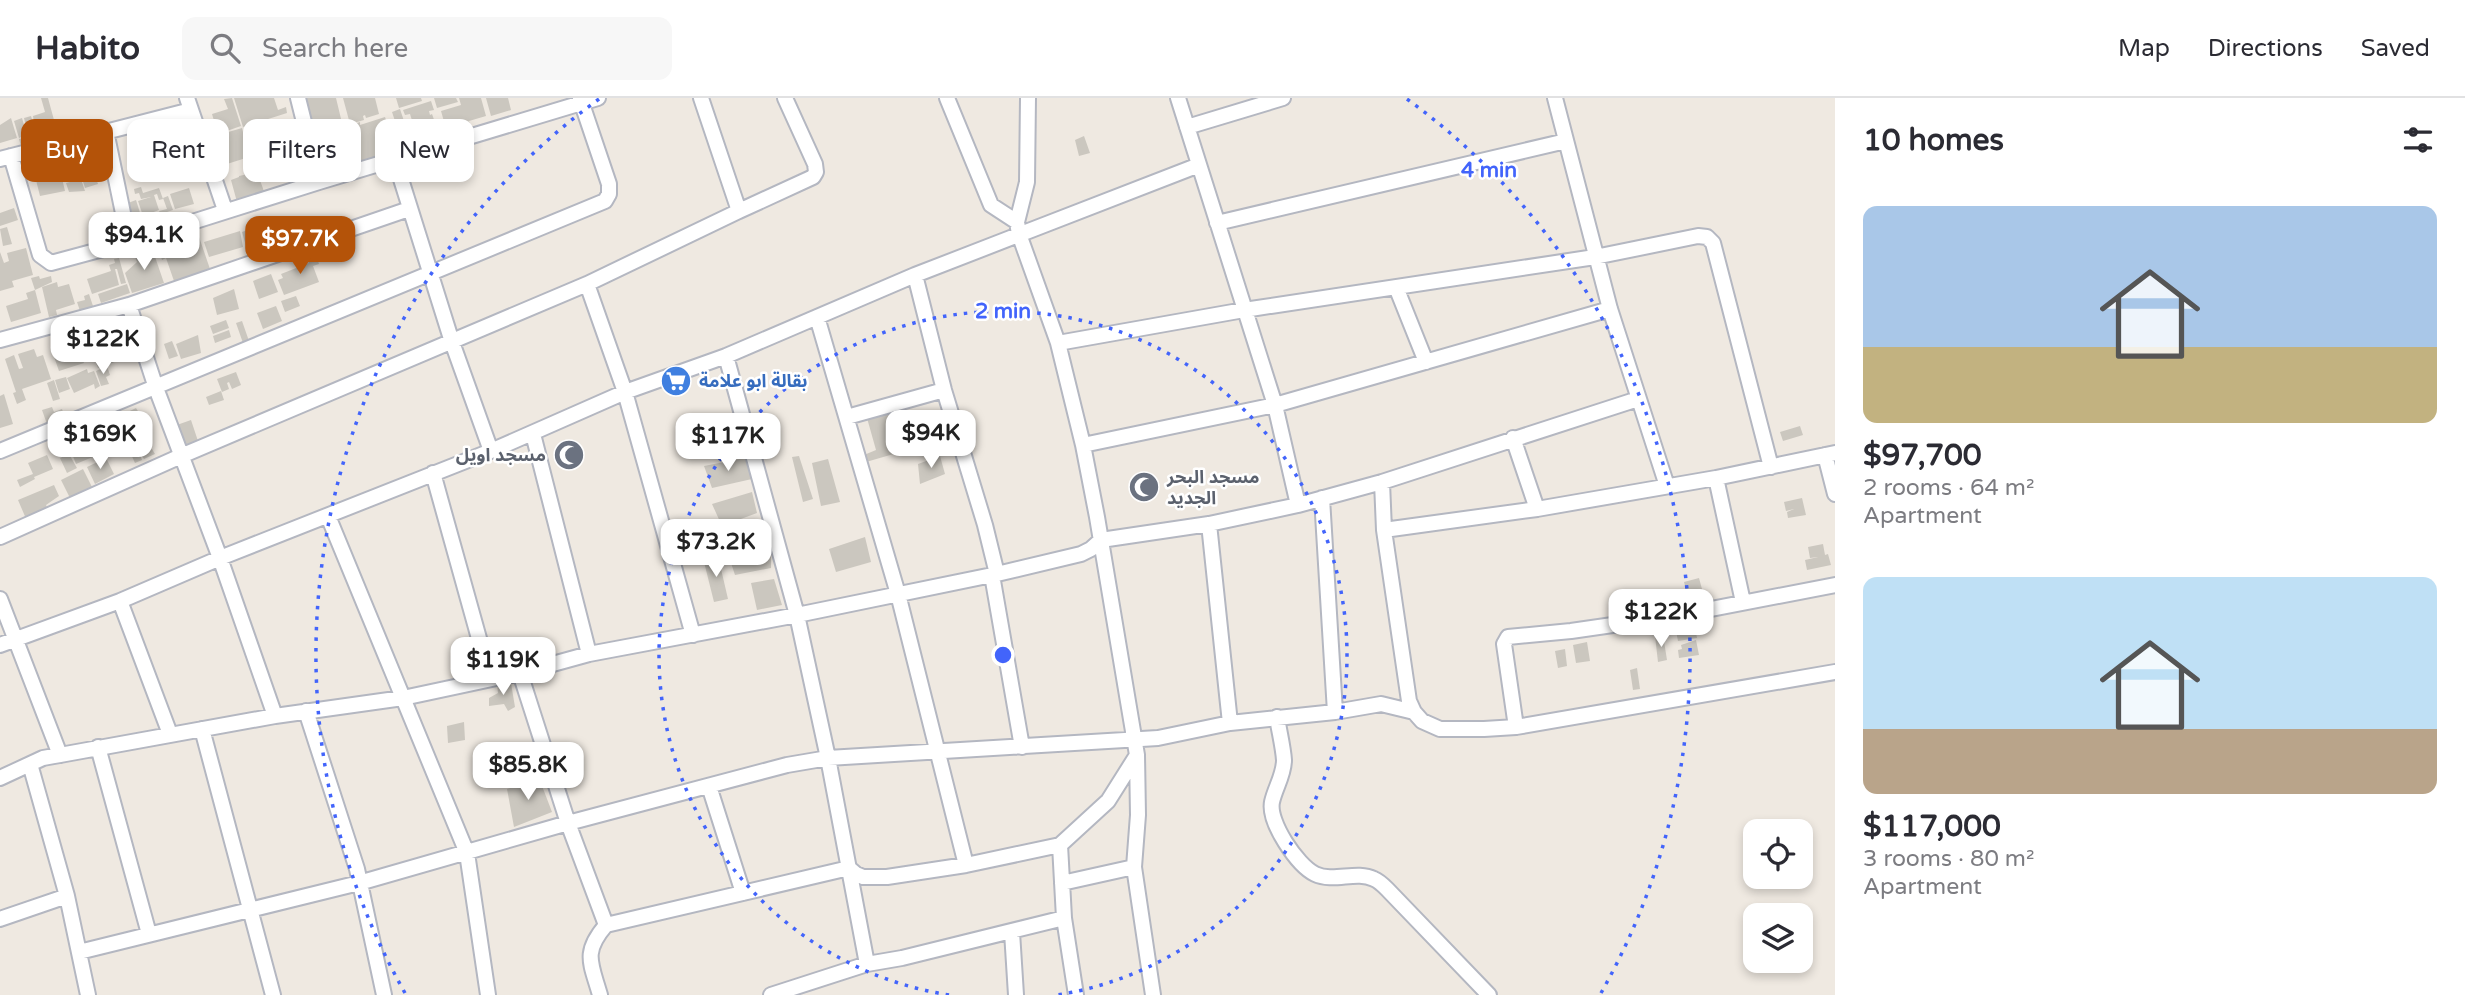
<!DOCTYPE html>
<meta charset="utf-8">
<style>
:root{--surface:#fff;--page:#f7f7f7;--text:#2b2b33;--muted:#7c7c81;--line:#e1e1e2;--accent:#b45309}
body{margin:0;font-family:"Varela Round","Noto Sans Arabic",sans-serif;background:var(--page);color:var(--text);height:100vh;display:flex;flex-direction:column;font-size:26px;white-space:nowrap}
*{box-sizing:border-box;margin:0}
p{font-size:23px;color:var(--muted)}
.icon{flex:none;width:38px;height:38px;fill:none;stroke:currentColor;stroke-width:2;stroke-linecap:round;stroke-linejoin:round}
.map{position:relative;flex:1;overflow:hidden}
.side{display:flex;flex-direction:column;background:var(--surface);width:630px}
.side>*{flex:none}
.hud{position:absolute;left:21px;top:21px;width:665px;height:63px;display:flex;gap:14px}
.fabs{position:absolute;left:1743px;top:721px;display:grid;gap:14px}
.fabs a{display:grid;place-items:center;width:70px;height:70px;border-radius:14px;background:var(--surface);box-shadow:0 4px 10px #0003;font-size:35px}
.price{position:absolute;translate:-50% -60px;padding:0 16px;border-radius:14px;background:#fff;color:#222;font-size:23px;line-height:46px;filter:drop-shadow(0 2px 4px #0008)}
.price::after{content:'';position:absolute;left:50%;top:42px;width:21px;height:16px;margin-left:-10px;background:inherit;clip-path:polygon(0 0,100% 0,50% 100%)}
.price.current{background:var(--accent);color:#fff}
ul{padding:0;list-style:none}
li{display:grid;align-content:center;gap:14px;height:371px;padding:0 28px}
li span{display:grid;place-items:center;height:217px;border-radius:14px;color:#555}
li>.icon{margin-inline-start:auto}
span .icon{width:126px;height:126px;fill:#fffc;stroke-width:1}
li b{font-size:30px}
h2{display:flex;justify-content:space-between;align-items:center;height:84px;padding:0 28px;font-size:30px}
.tag{padding:0 24px;border-radius:14px;background:var(--surface);box-shadow:0 4px 10px #0003;font-size:24px;line-height:63px}
.tag.current{background:var(--accent);color:#fff}
header{display:flex;align-items:center;gap:42px;box-sizing:border-box;height:98px;padding:0 35px;background:var(--surface);border-bottom:2px solid var(--line)}
header strong{font-size:33px}
nav{display:flex;gap:38px;margin-inline-start:auto;font-size:24px}
.search{width:490px;height:63px;background:var(--page);display:flex;align-items:center;gap:18px;box-sizing:border-box;padding:0 24px;border-radius:14px;color:var(--muted);font-size:26px}
main{display:flex;flex:1;min-height:0}
.map>svg:first-child{display:block}
.building{fill:#cbc7bf}
.lines{fill:none;stroke-linecap:round;stroke-linejoin:round}
.minor-casing{stroke:#b4b7c1;stroke-width:18}
.minor{stroke:#fff;stroke-width:14}
.ring{fill:none;stroke:#4264fb;stroke-width:3.5;stroke-dasharray:3.5 7}
.labels{text-anchor:middle;dominant-baseline:central;stroke-width:5;stroke-linejoin:round;paint-order:stroke}
.shop-label{font-size:18px;font-weight:bold;fill:#366cbe;stroke:#fff;text-anchor:start}
.worship-label{font-size:18px;font-weight:bold;fill:#5b616d;stroke:#fff;text-anchor:end}
.centre{fill:#4264fb;stroke:#fff;stroke-width:3.5}
.ring-label{font-size:21px;text-anchor:middle;font-weight:bold;fill:#4264fb;stroke:#fff;stroke-width:5;stroke-linejoin:round;paint-order:stroke}
</style>
<header>
<strong>Habito</strong>
<div class="search"><svg class="icon" aria-label="search" viewBox="0 0 24 24"><circle cx="10" cy="10" r="6"/><path d="M15 15l6 6"/></svg>Search here</div>
<nav><a>Map</a><a>Directions</a><a>Saved</a></nav>
</header>
<main>
<div class="map">
<svg width="1835" height="897" viewBox="0 0 1835 897">
<rect width="100%" height="100%" fill="#efe9e1"/>
<path class="building" d="M41,0H48L54,22L47,24L54,23L55,28L41,32L39,23L34,25L33,18L45,14Z
M232,0L241,28L218,36L212,16L228,11L224,1Z
M234,0H274L278,12L286,9L287,15L243,29Z
M304,0H336L342,25L312,33Z
M343,0H375L379,16L366,20L365,17L363,18L364,22L350,26Z
M396,0H421L422,3L399,10Z
M434,0H456L458,4L437,10Z
M459,0H481L486,18L469,23L472,34L449,41L441,13L461,7Z
M486,0H508L511,12L491,18Z
M431,3L434,12L429,13L430,17L432,16L438,33L419,39L421,43L424,42L425,47L421,49L420,45L417,46L413,36L416,35L410,16L405,17L403,12Z
M400,11L410,41L402,44L392,14Z
M31,18L33,25H37L39,33L28,37L24,20Z
M385,19L395,49L381,54L383,59L357,68L346,34L353,32L351,27L360,24V27Z
M11,20L17,40L0,45V27Z
M22,20L27,37L19,40L14,23Z
M281,21L290,54L257,63L255,54L250,56L247,45L250,44L246,31Z
M242,30L249,59L227,66L223,50L218,51L216,44L210,46L208,40Z
M329,34L338,63L335,64L338,76L324,80L314,48L320,47L317,38Z
M40,35L43,46L22,52L19,41Z
M1084,38L1090,55L1079,58L1075,42Z
M185,40L192,61L190,62L192,67L183,69L194,67L196,74L183,79L171,46Z
M171,55L176,71L155,77L156,81L150,83L145,66L151,64V62Z
M97,58L102,75L95,77L98,86L85,90L77,64Z
M54,61L55,68L62,66L64,74L40,80L38,72L48,70L46,63Z
M257,74L265,96L237,104L231,82L239,79V78Z
M61,76L65,93L40,98L36,82Z
M81,81L85,93L69,94L66,85Z
M141,89L143,95L159,90L163,101L159,102L157,96L154,97L159,112L143,118L138,103L151,99L141,101L139,95L135,96L134,91Z
M189,90L194,106L175,111L170,96Z
M168,98L173,112L167,114L169,120L175,118L178,125L158,132L155,126L163,122L159,113L167,111L163,100Z
M136,102L141,118L134,120L128,105Z
M14,110L18,122L0,128V115Z
M305,128L308,136L278,148L275,138Z
M7,129L12,146L3,148L0,131Z
M250,131L255,145L246,148L242,134Z
M197,133L210,171L174,183L166,160L162,162L157,147Z
M240,133L243,149L209,159L204,144Z
M26,150L33,177L12,183L14,189L0,193V154L4,165L9,163L7,155Z
M152,150L164,185L132,195L125,175L137,164L134,156Z
M315,154L319,166L313,168L319,184L284,197L278,182L283,180L281,176L309,165L306,157Z
M119,160L126,185L121,186L117,171H115L119,187L92,196L87,181L111,173L109,167L115,165L114,161Z
M271,176L278,194L259,201L253,183Z
M39,178L40,181L51,178L52,184L35,192L31,180Z
M57,184L58,189L69,186L75,206L56,212L57,217L49,219L42,189Z
M127,186L130,195L101,205L98,196Z
M234,191L239,211L217,217L213,200Z
M35,192L41,215L11,224L6,208L28,201L26,195Z
M89,196L93,208L80,213L77,204L85,202L84,198Z
M296,198L300,208L285,214L281,203Z
M276,208L282,223L263,231L257,215Z
M226,222L229,230L213,236L210,228Z
M242,223L249,243L243,245L236,225Z
M229,232L231,239L215,245L213,238Z
M198,237L201,255L181,261L176,246Z
M172,243L178,258L169,261L164,246Z
M76,244L84,265L59,273L52,253Z
M127,247L129,253L115,258L117,263L98,270L96,265L108,261L106,255Z
M34,251L37,259L43,257L51,281L22,291L26,302L17,306L13,295L16,294L5,261L14,257L19,271L23,270L18,256Z
M107,268L110,277L106,279L109,286L101,288L96,273Z
M87,271L88,275L94,273L100,288L95,291L94,286L74,295L67,280Z
M236,274L241,287L232,291L229,284L227,285L229,291L222,294L217,281Z
M66,279L70,291L59,295L55,282Z
M54,282L60,301L53,303L47,285Z
M221,293L224,302L209,307L206,299Z
M4,296L13,326L0,330V298Z
M52,309L54,314L62,311L65,320L47,326L42,312Z
M136,310L149,331L118,347L107,324Z
M892,314L904,353L866,364L864,357L876,352L867,320Z
M191,322L198,343L181,349L174,328Z
M923,328L928,348L911,354L905,332Z
M1800,328L1803,337L1783,343L1780,334Z
M84,330L95,358L76,366L65,338Z
M139,347L144,355L152,351L155,356L144,361L139,354L142,362L135,365L129,352Z
M69,356L77,370L67,375L60,360Z
M47,357L53,371L34,379L35,381L20,389L17,382L33,376L28,365Z
M799,358L813,401L803,404L792,359Z
M940,358L945,376L920,386L918,366Z
M106,360L114,376L95,386L87,369Z
M745,360L752,381L712,390L704,368Z
M828,361L840,404L821,408L812,365Z
M83,371L92,389L70,400L61,382Z
M54,387L59,398L46,407L49,414L27,423L18,402Z
M752,394L757,415L722,428L712,406Z
M1802,400L1806,417L1788,420L1787,414L1794,411L1786,413L1784,404Z
M760,426L762,443L729,458L771,452V470L735,477L723,441Z
M865,439L871,464L836,474L829,451Z
M1823,446L1825,457L1828,456L1831,467L1807,472L1805,462L1818,459L1810,460L1808,449Z
M718,458L728,501L714,504L703,460Z
M1699,480L1705,502L1690,506L1684,484Z
M774,481L782,507L757,512L751,485Z
M1695,529L1697,540L1678,543L1676,533Z
M1663,537L1667,562L1658,564L1655,538Z
M1696,542L1699,557L1679,560L1678,552L1682,551L1681,547Z
M1587,544L1590,563L1576,565L1573,547Z
M1565,551L1567,568L1558,570L1555,553Z
M1637,570L1640,591L1633,592L1630,572Z
M511,585L515,609L508,613L504,606L489,608V600L498,595L497,586Z
M464,624L465,642L448,645L447,628Z
M497,648L505,675L476,685V675L492,670L488,652Z
M539,680L552,714L514,729L507,691Z"/>
<g class="lines">
<g class="minor-casing">
<path id="minor" d="M187,0L225,112
M298,0L319,84
M947,0L991,107L1017,124
M1028,0L1027,84L1017,124L1019,136L1058,245L1083,347L1097,419L1137,657L1138,717L1134,769L1153,897
M1178,0L1275,307L1298,407
M1555,0L1610,211L1667,388
M1187,29L1283,0
M106,33L129,144
M11,58L40,157L51,165L129,144L319,84L598,0
M0,61L191,12
M395,62L452,244L491,353
M739,113L813,79L816,74L815,66L785,0
M1217,125L1566,43
M915,177L944,292L985,427L997,476
M587,186L625,294L693,537
M1396,189L1426,264
M129,207L156,290L220,460L275,618
M817,219L898,496L966,767
M0,242L129,207L409,111
M1058,245L1244,212L1595,159L1698,138L1707,139L1713,145L1771,369
M726,258L797,517L828,660L867,866
M847,319L944,292
M533,336L589,556
M1513,340L1537,411
M1083,347L1275,307L1610,211
M0,353L605,103L609,96V86L580,0
M1825,357L1835,396
M433,375L490,580
M1716,380L1743,504
M1382,384L1384,432L1537,411L1716,380L1835,355
M1322,400L1335,614
M328,418L467,755L488,897
M1209,426L1230,625
M1384,432L1409,603L1414,614L1422,623L1440,631H1484L1516,629L1835,574
M0,439L181,358L587,186L739,113L701,0
M992,477L1022,649
M0,501L60,657
M120,503L170,636
M0,547L120,503L220,460L491,353L625,294L726,258L915,177L1199,67
M520,575L568,725L606,827
M306,613L357,771L384,897
M1277,619C1279,633 1283,648 1284,662C1284,677 1275,690 1272,704C1268,724 1297,767 1315,776C1334,785 1356,772 1374,781C1379,783 1383,787 1387,791L1489,897
M1516,629L1504,546L1508,539L1571,533L1675,518L1835,487
M202,631L273,897
M98,649L149,836
M30,666L67,798L88,897
M0,680L43,660L60,657L275,618L403,600L520,575L589,556L797,517L997,476L1081,456L1091,451L1101,442L1209,426L1298,407L1382,384L1638,301
M709,688L743,795
M849,770L856,776L863,779H887L966,767L1060,747
M1062,785L1134,769
M0,821L67,798
M1012,834L1016,897
M79,854L359,785L568,725L787,667L828,660L1158,640L1230,625L1335,614L1381,606L1414,614
M600,897C591,865 582,855 606,827L849,770
M771,897L867,866L902,860L1064,820
M1076,897L1064,820L1060,747L1108,703L1137,657"/>
</g>
<use href="#minor" class="minor"/>
</g>
<g class="ring">
<path d="M949 897A344 344 0 1 1 1057 897"/>
<path d="M405 895A687 687 0 0 1 599 1M1407 1A687 687 0 0 1 1601 895"/>
</g>
<defs>
<g id="supermarket-disc" transform="scale(1.575)"><circle r="9.5" fill="#3f7fe0" stroke="#fff"/><path d="M-6-5.5h2.5l.6 2H6L4.5 2H-2.5L-4.4-4H-6ZM-1.5 3.2a1.3 1.3 0 1 0 .1 0ZM3 3.2a1.3 1.3 0 1 0 .1 0Z" fill="#fff"/></g>
<g id="mosque-disc" transform="scale(1.575)"><circle r="9.5" fill="#6b7280" stroke="#fff"/><path d="M3.5-4.9A6 6 0 1 0 3.5 4.9A5 5 0 1 1 3.5-4.9Z" fill="#fff"/></g>
</defs>
<g fill-rule="evenodd">
<use href="#supermarket-disc" x="676" y="283"/>
<use href="#mosque-disc" x="569" y="357"/>
<use href="#mosque-disc" x="1144" y="389"/>
</g>
<g class="labels">
<g class="shop-label">
<text x="699" y="283">بقالة ابو علامة</text>
</g>
<g class="worship-label">
<text x="546" y="357">مسجد اويل</text>
<text x="1167" y="379" text-anchor="start">مسجد البحر<tspan x="1167" dy="21">الجديد</tspan></text>
</g>
</g>
<circle cx="1003" cy="557" r="10" class="centre"/>
<g class="ring-label">
<text x="1489" y="79">4 min</text>
<text x="1003" y="220">2 min</text>
</g>
</svg>
<div class="fabs">
<a><svg class="icon" aria-label="locate" viewBox="0 0 24 24"><circle cx="12" cy="12" r="6"/><path d="M12 2v4M12 18v4M2 12h4M18 12h4"/></svg></a>
<a><svg class="icon" aria-label="layers" viewBox="0 0 24 24"><path d="M12 4l9 5-9 5-9-5zM3 14l9 5 9-5"/></svg></a>
</div>
<b class="price" style="left:144px;top:174px">$94.1K</b>
<b class="price current" style="left:300px;top:178px">$97.7K</b>
<b class="price" style="left:103px;top:278px">$122K</b>
<b class="price" style="left:931px;top:372px">$94K</b>
<b class="price" style="left:100px;top:373px">$169K</b>
<b class="price" style="left:728px;top:375px">$117K</b>
<b class="price" style="left:716px;top:481px">$73.2K</b>
<b class="price" style="left:1661px;top:551px">$122K</b>
<b class="price" style="left:503px;top:599px">$119K</b>
<b class="price" style="left:528px;top:704px">$85.8K</b>
<div class="hud">
<a class="tag current">Buy</a>
<a class="tag">Rent</a>
<a class="tag">Filters</a>
<a class="tag">New</a>
</div>
</div>
<section class="side">
<h2>10 homes<svg class="icon" aria-label="filters" viewBox="0 0 24 24"><path d="M4 7h16M4 17h16"/><circle cx="9" cy="7" r="2"/><circle cx="15" cy="17" r="2"/></svg></h2>
<ul>
<li><span style="background:linear-gradient(#a9c7e8 65%,#c2b280 0)"><svg class="icon" aria-label="home" viewBox="0 0 24 24"><path d="M3 11l9-7 9 7M6 9v11h12V9"/></svg></span><div><b>$97,700</b><p>2 rooms · 64 m²</p><p>Apartment</p></div></li>
<li><span style="background:linear-gradient(#bfe0f5 70%,#b9a48a 0)"><svg class="icon" aria-label="home" viewBox="0 0 24 24"><path d="M3 11l9-7 9 7M6 9v11h12V9"/></svg></span><div><b>$117,000</b><p>3 rooms · 80 m²</p><p>Apartment</p></div></li>
</ul>
</section>
</main>
